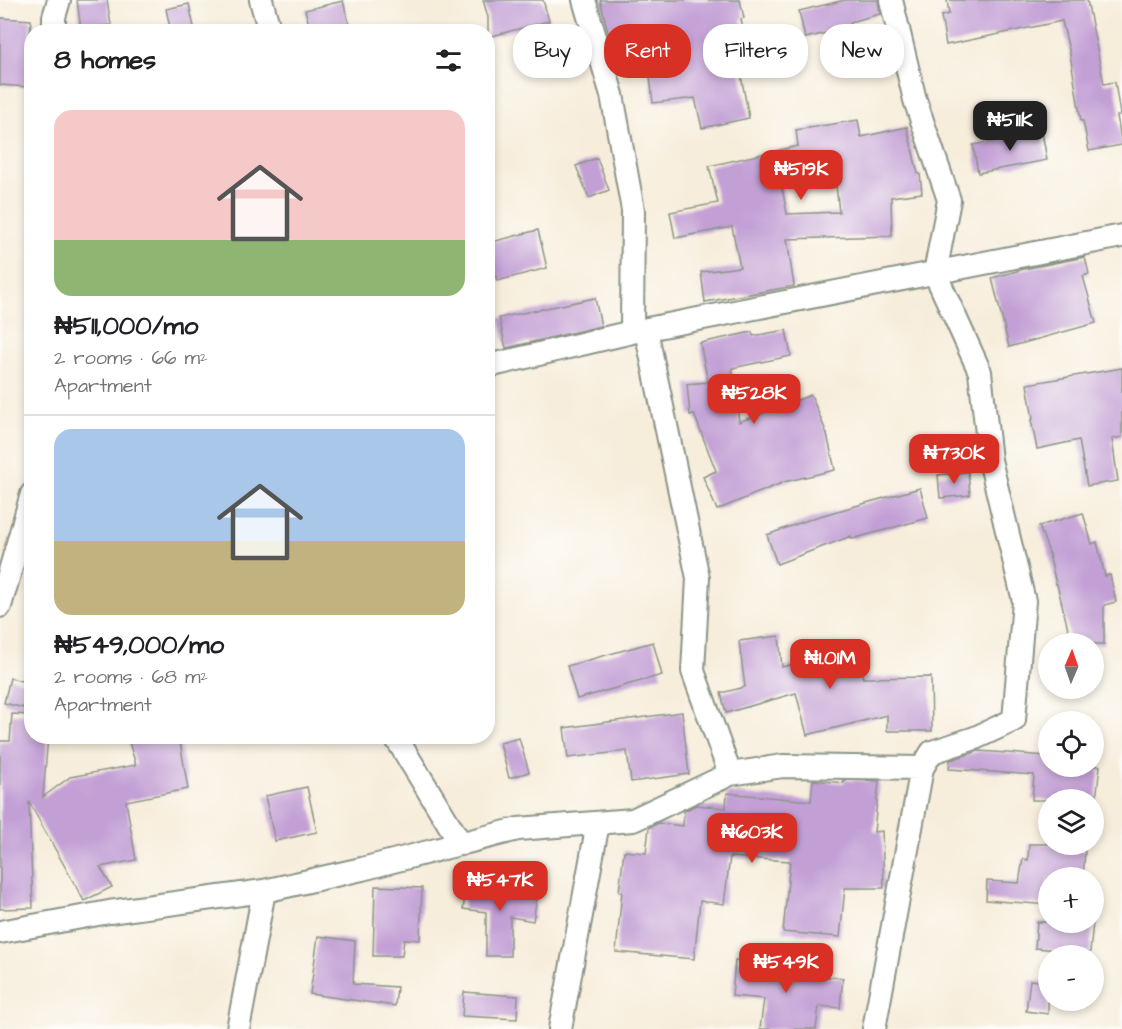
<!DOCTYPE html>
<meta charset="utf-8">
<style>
:root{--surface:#fff;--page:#f2f2f2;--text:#202124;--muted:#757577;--line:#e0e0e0;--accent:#d93025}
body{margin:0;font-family:"Architects Daughter",sans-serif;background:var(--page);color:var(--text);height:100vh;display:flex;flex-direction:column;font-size:22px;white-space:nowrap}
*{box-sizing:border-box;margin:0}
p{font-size:20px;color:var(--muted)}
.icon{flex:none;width:33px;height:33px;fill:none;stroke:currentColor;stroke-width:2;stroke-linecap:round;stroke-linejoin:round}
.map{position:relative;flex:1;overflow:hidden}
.details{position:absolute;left:24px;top:24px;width:471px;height:720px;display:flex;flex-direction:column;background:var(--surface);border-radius:24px;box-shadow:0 3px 9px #0003}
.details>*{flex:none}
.top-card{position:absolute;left:513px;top:24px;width:519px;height:54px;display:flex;gap:12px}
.needle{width:39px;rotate:2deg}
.tools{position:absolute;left:1038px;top:633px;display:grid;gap:12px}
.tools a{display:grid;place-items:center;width:66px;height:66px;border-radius:50%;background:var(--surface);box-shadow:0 3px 9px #0003;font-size:30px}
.price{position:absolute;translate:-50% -51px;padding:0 14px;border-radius:12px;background:var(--accent);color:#fff;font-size:20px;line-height:39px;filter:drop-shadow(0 2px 3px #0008)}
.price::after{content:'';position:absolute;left:50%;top:36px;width:18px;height:14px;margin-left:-9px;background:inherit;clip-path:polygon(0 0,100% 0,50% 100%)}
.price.on{background:#222;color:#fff}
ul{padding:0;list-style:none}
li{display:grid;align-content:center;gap:12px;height:318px;padding:0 30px}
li+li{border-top:2px solid var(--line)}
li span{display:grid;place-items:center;height:186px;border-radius:18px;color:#555}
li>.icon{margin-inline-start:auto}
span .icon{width:108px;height:108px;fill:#fffc;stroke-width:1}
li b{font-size:26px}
h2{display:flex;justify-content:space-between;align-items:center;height:72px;padding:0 30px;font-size:26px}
.chip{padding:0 21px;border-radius:24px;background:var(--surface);box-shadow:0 3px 9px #0003;font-size:21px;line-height:54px}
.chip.on{background:var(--accent);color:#fff}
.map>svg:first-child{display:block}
.building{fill:#c29fd5;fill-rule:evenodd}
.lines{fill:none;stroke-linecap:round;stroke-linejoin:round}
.street-casing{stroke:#8b9588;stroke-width:26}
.street{stroke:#fff;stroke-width:22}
</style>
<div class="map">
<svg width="1122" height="1029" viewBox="0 0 1122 1029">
<rect width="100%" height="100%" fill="#fdfcf7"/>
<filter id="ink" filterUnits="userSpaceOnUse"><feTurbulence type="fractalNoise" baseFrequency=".0167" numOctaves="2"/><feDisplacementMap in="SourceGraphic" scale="12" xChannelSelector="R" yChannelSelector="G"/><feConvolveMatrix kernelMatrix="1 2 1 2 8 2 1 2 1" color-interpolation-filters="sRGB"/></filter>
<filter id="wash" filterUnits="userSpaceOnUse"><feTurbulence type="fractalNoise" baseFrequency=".008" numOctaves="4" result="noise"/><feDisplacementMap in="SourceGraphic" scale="24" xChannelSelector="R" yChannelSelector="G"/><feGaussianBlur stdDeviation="1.35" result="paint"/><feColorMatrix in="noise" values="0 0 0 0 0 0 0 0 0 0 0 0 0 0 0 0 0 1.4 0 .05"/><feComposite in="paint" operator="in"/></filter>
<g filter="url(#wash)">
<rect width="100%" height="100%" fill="#f7eddb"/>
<g id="blocks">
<path class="building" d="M77,0H107L111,25L81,29Z
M483,0H543L549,21L488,37V17Z
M600,0H740L744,18L741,19L748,52L737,54L749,118L702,128L695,98L653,103L646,42L612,48Z
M845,0H878L880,14L850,22L852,27L805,38L799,11Z
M947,0H1087L1104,84L1115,82L1120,115L1117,116L1122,145L1089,151L1083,121H1081L1070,54L1062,21L946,45L941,16L949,14Z
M343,1L351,32H311L305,10Z
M189,4L195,32H171L166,9Z
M0,18L31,20L27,68L30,69L28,87L0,85Z
M858,120L861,137L907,127L918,174H920L922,193L891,197L892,236L787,239L794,286L705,302L701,272L740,267L732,227L675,238L670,212L718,203L709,166L798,146L796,130ZM834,168L839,212L787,214L780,177Z
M1042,132L1047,160L978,173L973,145Z
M597,158L609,190L589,198L576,166Z
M538,230L547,268L497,281L488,243Z
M1085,257L1089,274L1083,276L1096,323L1009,347L992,278L1024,269Z
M595,298L601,326L506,348L499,318Z
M786,330L791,356L732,368L739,422L811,395L827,434L835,470L784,482L717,510L703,477L716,471L694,414L690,415L687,384L708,382L700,343L752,332L753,336Z
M1122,368V437L1112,439L1118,481L1087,486L1079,440L1037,449L1031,420L1033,419L1027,384Z
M968,472L970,495L940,498L938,475Z
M920,488L928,518L852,539L851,536L777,564L767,535L816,517Z
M1083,513L1092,544L1097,542L1105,576L1110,575L1116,602L1104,605V644H1069V633L1057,584H1056L1048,550L1039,526Z
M779,636L782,667L855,648L863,678L931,677L932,731H887V715L807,735L796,693L726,713L721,693L745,687L739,641Z
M653,642L662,675L577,699L567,666Z
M10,678L30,683L24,708L4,703Z
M682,712L689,774L631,782L627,751L568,758L564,728Z
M12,714L32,715V736H48L43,797L70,777L136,765L127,736H179L188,789L126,801L136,860L100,867L112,887L84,901L29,802L33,908L0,909V741H10Z
M519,738L529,772L509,778L500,743Z
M979,751L1048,756V766H1100L1096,800H1032L1034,775L949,769L950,760Z
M813,780L844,783V780L879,781L874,832L882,831L884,888H845L840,937L783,932L790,861L730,857L724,904L700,901L694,959L616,952L622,892H619L624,851L646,853L649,828L658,823L683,826L684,811L696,805L726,808L727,793L811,801Z
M307,787L317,832L275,841L265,796Z
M1029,844H1082V850L1085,851L1083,878H1048V905L986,900L987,881L1019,883L1023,859L1028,860Z
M468,880L538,892L533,921L510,917V956H486V912L463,909Z
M375,886L422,888L420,940L404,939L402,956H373Z
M1037,922H1093L1090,953L1035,948Z
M318,936L355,941L353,984L397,987L395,1006L310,994Z
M735,960L788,965V974L843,978L840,1008L819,1006L816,1029H760L764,999L732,996Z
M1030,980L1048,982V1014L1026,1011Z
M464,992L518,996L517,1019L462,1016Z"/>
</g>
</g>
<g filter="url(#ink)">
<use href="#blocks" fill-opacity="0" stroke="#8b9588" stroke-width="1.5"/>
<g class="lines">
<g class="street-casing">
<path id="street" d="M261,0L270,32
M584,0L612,95L633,210L632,332
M54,32V17L59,0
M646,330L698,578L693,671L730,774
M488,366L632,332L1122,236
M0,606L32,494
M395,736L461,844
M0,932L109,912L264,891L362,869L518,829L633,820L730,774L783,766L922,768
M238,1029L264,891
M560,1029L598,823
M874,1029L922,768L932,752L975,738L1014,720L1024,601L990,460L980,372L935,273L949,200L915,100L891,0"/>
</g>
<use href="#street" class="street"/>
</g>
</g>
</svg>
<div class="tools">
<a><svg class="needle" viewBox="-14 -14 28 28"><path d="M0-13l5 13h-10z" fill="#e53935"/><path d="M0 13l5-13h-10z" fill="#757577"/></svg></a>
<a><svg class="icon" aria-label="locate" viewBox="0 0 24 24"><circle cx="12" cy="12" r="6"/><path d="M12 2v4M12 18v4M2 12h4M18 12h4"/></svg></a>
<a><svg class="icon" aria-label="layers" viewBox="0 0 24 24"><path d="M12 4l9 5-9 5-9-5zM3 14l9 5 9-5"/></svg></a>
<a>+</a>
<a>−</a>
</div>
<b class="price on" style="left:1010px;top:152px">₦511K</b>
<b class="price" style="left:801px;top:201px">₦519K</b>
<b class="price" style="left:754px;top:425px">₦528K</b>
<b class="price" style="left:954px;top:485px">₦730K</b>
<b class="price" style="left:830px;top:690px">₦1.01M</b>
<b class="price" style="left:752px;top:864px">₦603K</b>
<b class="price" style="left:500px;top:912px">₦547K</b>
<b class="price" style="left:786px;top:994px">₦549K</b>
<div class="top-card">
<a class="chip">Buy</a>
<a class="chip on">Rent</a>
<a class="chip">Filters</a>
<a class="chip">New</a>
</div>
<section class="details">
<h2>8 homes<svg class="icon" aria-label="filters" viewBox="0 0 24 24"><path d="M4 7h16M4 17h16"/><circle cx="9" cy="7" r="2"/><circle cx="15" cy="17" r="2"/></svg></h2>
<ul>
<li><span style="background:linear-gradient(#f6c9c9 70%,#8fb573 0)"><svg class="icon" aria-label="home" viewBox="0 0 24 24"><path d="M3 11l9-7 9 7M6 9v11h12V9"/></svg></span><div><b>₦511,000/mo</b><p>2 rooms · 66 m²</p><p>Apartment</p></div></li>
<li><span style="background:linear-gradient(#a9c7e8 60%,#c2b280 0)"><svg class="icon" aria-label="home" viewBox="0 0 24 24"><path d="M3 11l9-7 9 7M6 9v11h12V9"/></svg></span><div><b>₦549,000/mo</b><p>2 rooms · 68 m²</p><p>Apartment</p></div></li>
</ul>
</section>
</div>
